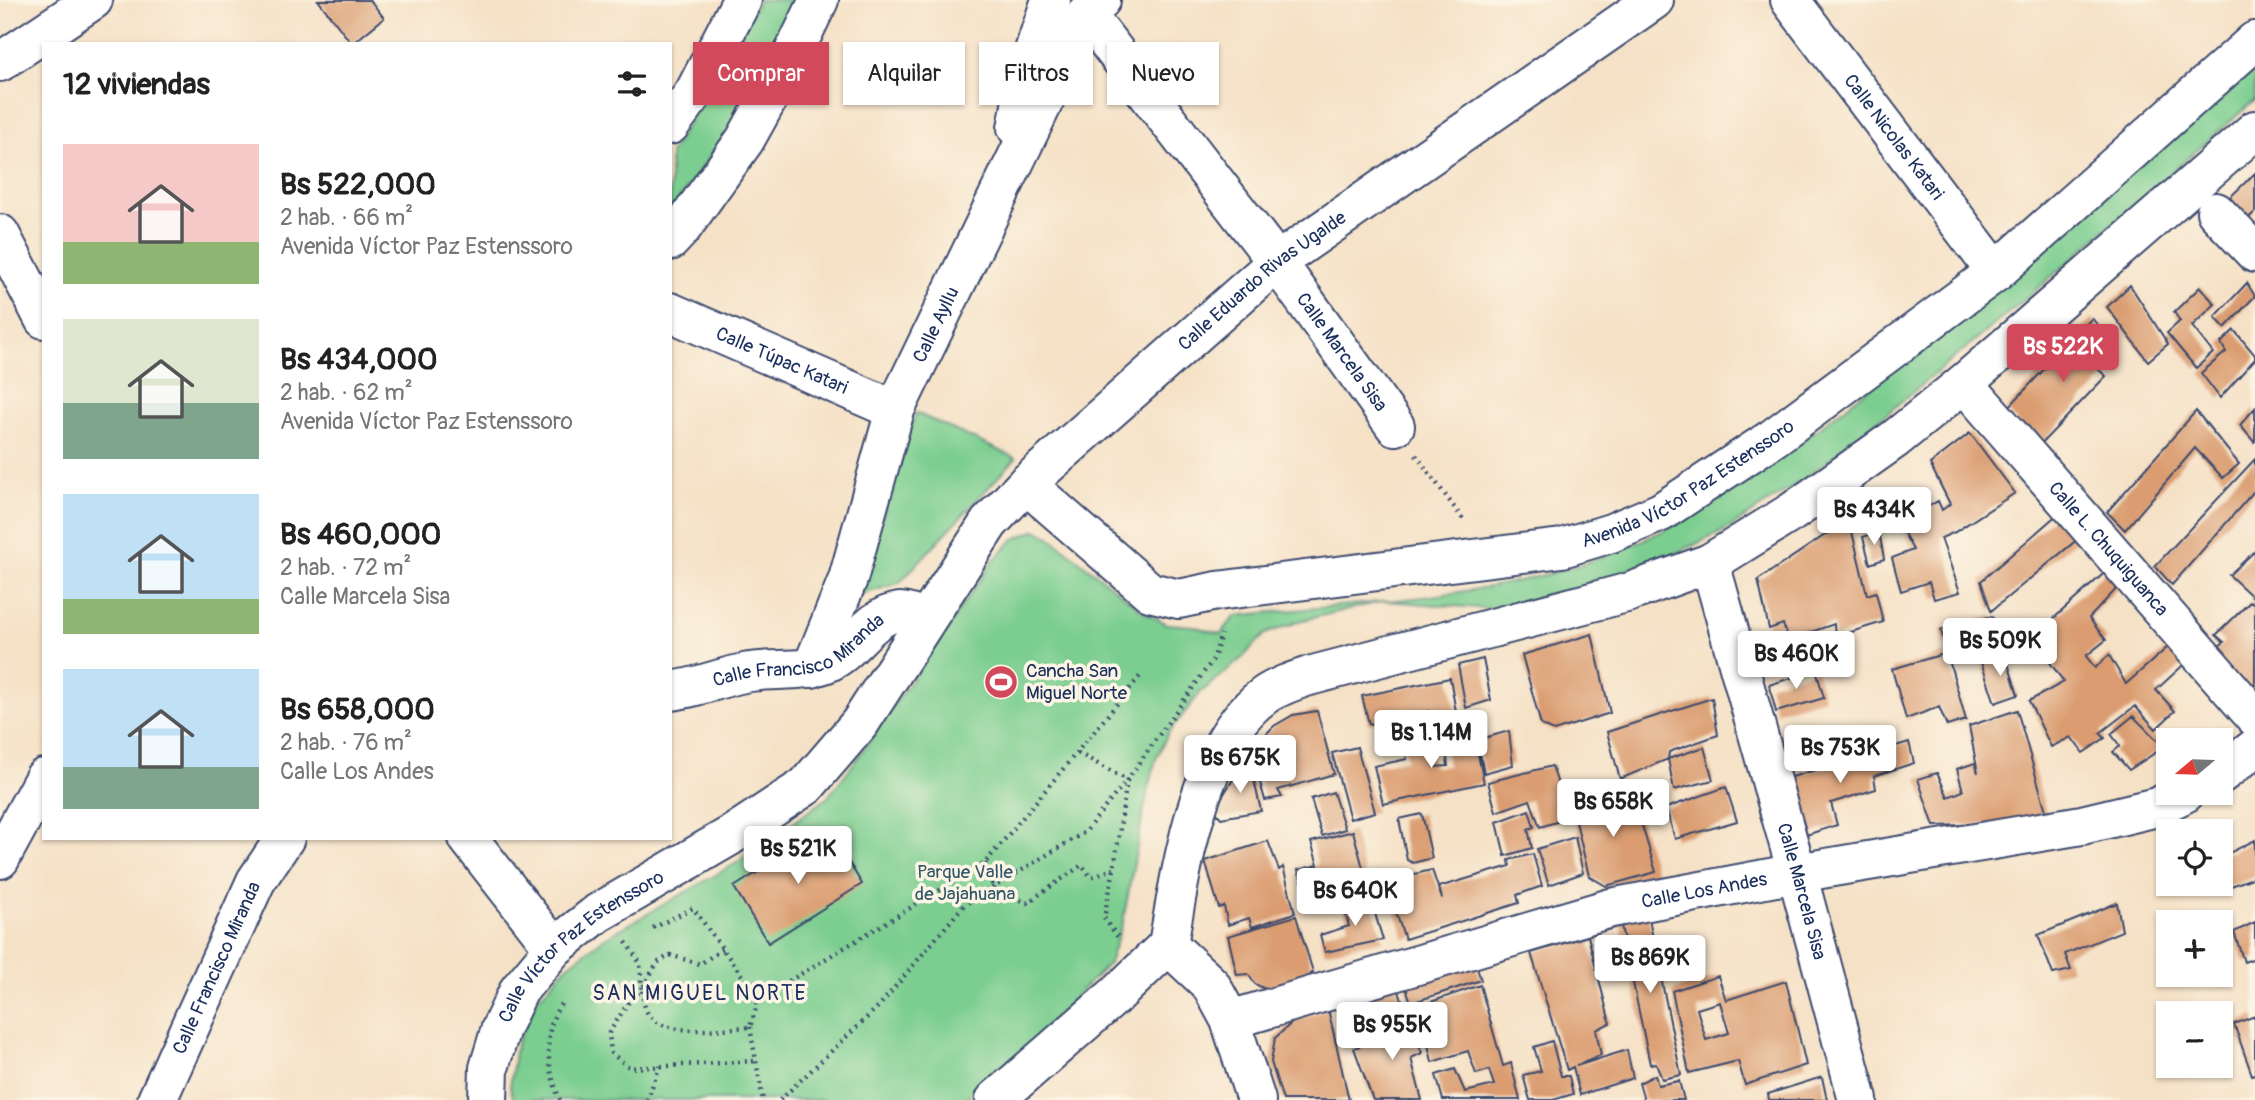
<!DOCTYPE html>
<html lang="es">
<meta charset="utf-8">
<style>
:root{--surface:#fff;--page:#f2f2f2;--text:#222;--muted:#767676;--accent:#d1495b}
body{margin:0;font-family:Pangolin,sans-serif;background:var(--page);color:var(--text);height:100vh;display:flex;flex-direction:column;font-size:26px;white-space:nowrap}
*{box-sizing:border-box;margin:0}
p{font-size:23px;color:var(--muted)}
.icon{flex:none;width:38px;height:38px;fill:none;stroke:currentColor;stroke-width:2;stroke-linecap:round;stroke-linejoin:round}
.map{position:relative;flex:1;overflow:hidden}
.details{position:absolute;left:42px;top:42px;width:630px;height:798px;display:flex;flex-direction:column;background:var(--surface);border-radius:0px;box-shadow:0 2px 5px #0004}
.details>*{flex:none}
.top-card{position:absolute;left:693px;top:42px;width:665px;height:63px;display:flex;gap:14px}
.needle{width:46px;rotate:251deg}
.fabs{position:absolute;left:2156px;top:728px;display:grid;gap:14px}
.fabs a{display:grid;place-items:center;width:77px;height:77px;border-radius:0px;background:var(--surface);box-shadow:0 2px 5px #0004;font-size:35px}
.price{position:absolute;translate:-50% -60px;padding:0 16px;border-radius:7px;background:#fff;color:#222;font-size:23px;line-height:46px;filter:drop-shadow(0 2px 4px #0008)}
.price::after{content:'';position:absolute;left:50%;top:42px;width:21px;height:16px;margin-left:-10px;background:inherit;clip-path:polygon(0 0,100% 0,50% 100%)}
.price.selected{background:var(--accent);color:#fff}
ul{padding:0;list-style:none}
li{display:flex;align-items:center;gap:21px;height:175px;padding:0 21px}
li span{display:grid;place-items:center;flex:none;width:196px;height:140px;border-radius:0px;color:#555}
li>.icon{margin-inline-start:auto}
span .icon{width:84px;height:84px;fill:#fffc;stroke-width:1}
li b{font-size:30px}
h2{display:flex;justify-content:space-between;align-items:center;height:84px;padding:0 21px;font-size:30px}
.chip{padding:0 24px;border-radius:0px;background:var(--surface);box-shadow:0 2px 5px #0004;font-size:24px;line-height:63px}
.chip.selected{background:var(--accent);color:#fff}
.map>svg:first-child{display:block}
.green{fill:#7bce90;stroke:#4b7e77;stroke-width:2}
.building{fill:#da9c70;fill-rule:evenodd}
.lines{fill:none;stroke-linecap:round;stroke-linejoin:round}
.minor-casing{stroke:#3c4a6e;stroke-width:42}
.major-casing{stroke:#3c4a6e;stroke-width:42}
.path{stroke:#3c4a6e;stroke-width:4.5;stroke-dasharray:2 5;stroke-linecap:butt}
.minor{stroke:#fff;stroke-width:38}
.major{stroke:#fff;stroke-width:38}
.labels{text-anchor:middle;dominant-baseline:central;stroke-width:7;stroke-linejoin:round;paint-order:stroke}
.street-label{font-size:19px;fill:#1b2f5e;stroke:#fcf5e5}
.poi-label{font-size:19px;fill:#1b2f5e;stroke:#fcf5e5;text-anchor:start}
.park-label{font-size:19px;fill:#33576a;stroke:#fcf5e5}
.neighbourhood-label{font-size:21px;letter-spacing:2px;fill:#1b2f5e;stroke:#fcf5e5}
</style>
<div class="map">
<svg width="2255" height="1100" viewBox="0 0 2255 1100">
<rect width="100%" height="100%" fill="#fcf5e5"/>
<filter id="ink" filterUnits="userSpaceOnUse"><feTurbulence type="fractalNoise" baseFrequency=".0143" numOctaves="2"/><feDisplacementMap in="SourceGraphic" scale="14" xChannelSelector="R" yChannelSelector="G"/><feConvolveMatrix kernelMatrix="1 2 1 2 8 2 1 2 1" color-interpolation-filters="sRGB"/></filter>
<filter id="wash" filterUnits="userSpaceOnUse"><feTurbulence type="fractalNoise" baseFrequency=".00686" numOctaves="4" result="noise"/><feDisplacementMap in="SourceGraphic" scale="28" xChannelSelector="R" yChannelSelector="G"/><feGaussianBlur stdDeviation="1.57" result="paint"/><feColorMatrix in="noise" values="0 0 0 0 0 0 0 0 0 0 0 0 0 0 0 0 0 1.4 0 .05"/><feComposite in="paint" operator="in"/></filter>
<g filter="url(#wash)">
<rect width="100%" height="100%" fill="#f5e1c6"/>
<path class="green" d="M759,0H803L742,112L670,212V154Z
M2255,58V100L2043,284L1884,416L1800,482L1726,530L1638,571L1508,610L1385,601L1303,620L1265,634L1241,659L1201,692L1167,735L1156,759L1148,788L1123,921L1109,963L1038,1035L964,1100H514L510,1087L516,1045L536,1001L566,967L603,939L735,864L827,798L860,755L993,561L1014,539L1036,530L1050,537L1144,612L1167,624L1193,626L1221,634L1235,616C1355,603 1488,599 1603,557C1688,525 1747,482 1819,428C1871,387 1922,345 1972,302C2066,220 2161,139 2255,58Z
M916,413L1016,458L899,583L856,596Z"/>
<g id="blocks">
<path class="building" d="M318,0H370L384,18L352,44Z
M2255,173V212L2243,223L2224,203Z
M2247,283L2255,296L2225,328L2215,317Z
M2130,285L2168,344L2148,361L2107,307Z
M2200,287L2215,304L2192,326L2213,353L2196,368L2167,333L2180,321L2174,312Z
M2092,318L2118,352L2098,369L2106,376L2037,448L2007,409Z
M2234,330L2255,355V359L2220,398L2201,373L2226,352L2221,343Z
M2255,408V441L2254,442L2240,425Z
M2196,411L2239,464L2223,478L2195,448L2125,530L2107,512Z
M1970,433L2015,493L1955,532L1941,538L1960,592L1934,599L1929,582L1901,591L1892,558L1913,550L1899,524L1938,501L1942,510L1950,504L1930,464Z
M2255,459V490L2172,585L2155,566Z
M1881,496L1891,521L1863,531L1854,510Z
M2060,512L2079,538L1991,611L1981,581Z
M1849,519L1867,595L1876,592L1883,622L1835,637L1834,624L1788,640L1783,624L1769,629L1758,580Z
M1879,531L1884,559L1870,564L1863,537Z
M2255,551V599L2229,575Z
M2111,567L2123,582L2089,618L2106,640L2086,656L2095,668L2109,655L2126,684L2176,640L2192,657L2156,690L2175,711L2156,729L2135,706L2100,733L2105,738L2083,753L2071,737L2051,747L2029,701L2064,682L2032,638Z
M2251,601L2255,605V703L2213,651L2224,642L2216,635Z
M1992,616L2001,639L1947,653L1966,720L1947,726L1939,707L1906,719L1892,669L1947,653L1941,630Z
M1592,634L1610,713L1554,731L1541,725L1522,655Z
M2005,654L2018,695L1995,703L1981,662Z
M1483,659L1491,700L1466,708L1458,665Z
M1816,670L1824,698L1776,712L1769,685Z
M1450,678L1459,729L1436,733L1429,711L1369,724L1362,696Z
M1712,698L1718,735L1669,752L1668,759L1620,779L1607,732Z
M2017,710L2048,818L1994,824L1934,826L1918,779L1937,773L1948,797L1963,791L1957,769L1975,763L1978,773L1969,726Z
M1317,711L1334,774L1278,790L1282,797L1265,800L1251,751L1258,742L1274,726L1293,715Z
M2133,716L2164,747L2129,770L2113,752L2120,746L2111,734Z
M1473,730L1484,783L1383,804L1374,766L1407,759L1405,745L1428,740L1434,767L1448,766L1444,735Z
M1509,731L1513,765L1484,773L1477,740Z
M1909,742L1914,763L1874,776L1876,789L1831,803L1837,825L1803,836L1785,779Z
M1357,747L1375,812L1350,819L1332,753Z
M1704,747L1713,780L1674,790L1668,759Z
M1245,760L1251,767L1261,811L1221,818L1214,810Z
M1552,766L1569,818L1540,827L1530,800L1496,812L1488,782Z
M1726,787L1737,821L1675,839L1666,808Z
M1631,789L1656,872L1606,886L1589,876L1572,805Z
M1333,792L1345,829L1322,836L1311,799Z
M1529,810L1534,827L1528,829L1532,848L1505,856L1497,822Z
M1422,814L1432,858L1413,863L1407,860L1399,819Z
M828,828L862,884L768,943L734,887Z
M1353,831L1365,875L1306,893L1298,870L1318,865L1311,842Z
M1575,837L1583,873L1549,885L1537,849Z
M2255,840V877L2218,891L2213,884H2221V857Z
M1268,841L1279,870L1283,867L1295,913L1252,927L1249,918L1228,925L1224,906L1219,908L1205,861Z
M1533,854L1542,886L1517,895L1519,903L1405,939L1389,892L1412,884L1410,875L1432,870L1442,899L1439,887L1510,866L1509,860Z
M1360,882L1366,893L1322,909L1318,895Z
M1370,897L1383,940L1325,952L1320,935L1349,926L1343,905Z
M2117,903L2122,931L2065,954L2071,970L2053,974L2038,935Z
M1648,914L1681,1075L1662,1079L1656,1063L1650,1064L1620,921Z
M1296,916L1313,972L1304,982L1269,991L1255,984L1248,974L1237,975L1228,936Z
M2255,922V958L2244,962L2234,932Z
M1588,936L1610,1023L1596,1030L1601,1055L1576,1066L1627,1050L1633,1078L1580,1095L1573,1067L1567,1070L1531,953Z
M1473,956L1481,980L1411,1003L1403,978Z
M1718,976L1726,1000L1786,981L1806,1065L1745,1085L1738,1061L1689,1073L1672,991ZM1720,1002L1729,1033L1706,1040L1697,1009Z
M1395,980L1404,1006L1368,1020L1372,1029L1347,1038L1334,1000Z
M1480,985L1503,1066L1511,1063L1520,1100H1443L1436,1075L1455,1069L1465,1092L1494,1085L1489,1070L1476,1074L1468,1051L1432,1062L1419,1006Z
M1328,1009L1349,1100H1283L1271,1062L1275,1038L1295,1020Z
M1407,1012L1422,1053L1411,1058L1422,1100H1373L1354,1048L1387,1036L1382,1021Z
M2255,1016V1074L2252,1075L2234,1024Z
M1552,1041L1561,1076H1569L1573,1094L1553,1100H1530L1523,1075L1541,1071L1534,1047Z
M1655,1075L1658,1085L1679,1081L1684,1100H1644L1639,1083Z
M1822,1077L1827,1100H1769L1768,1094Z"/>
</g>
</g>
<g filter="url(#ink)">
<use href="#blocks" fill-opacity="0" stroke="#3c4a6e" stroke-width="2"/>
<g class="lines">
<g class="minor-casing">
<g id="minor">
<path id="s1" d="M1790,0L1996,272"/>
<path id="s2" d="M1086,14L1277,262L1395,426"/>
<path d="M670,125L694,93L742,0"/>
<path d="M1017,128L1027,72L1051,0"/>
<path d="M2216,212L2255,253"/>
<path d="M670,241L682,228L745,140L794,52L819,0"/>
<path id="s3" d="M670,312L895,410"/>
<path id="s4" d="M1964,383L2255,717"/>
<path id="s5" d="M1026,484L1150,592L1179,599L1217,591L1562,548L1611,533L1661,512L1773,438L1996,272L2255,41"/>
<path id="s6" d="M1710,563L1797,873L1858,1100"/>
<path id="s7" d="M812,668L848,579L895,410L1086,14L1101,0"/>
<path id="s8" d="M670,691C698,688 718,678 744,673C772,667 802,674 829,662C855,650 869,616 899,612C906,611 917,617 924,620"/>
<path d="M2221,774L2255,748"/>
<path d="M468,838L554,948"/>
<path d="M1168,945C1181,870 1199,742 1265,695C1278,686 1294,681 1309,676L1630,592L1710,563L1792,512L1895,439L1964,383L2255,130"/>
<path d="M1168,945L1211,985L1230,1020L1256,1100"/>
<path id="s9" d="M1230,1020L1611,908L1797,873L2082,825L2157,807L2185,793"/>
<path id="s10" d="M157,1100L256,881L285,838"/>
<path id="s11" d="M488,1100L489,1068L501,1028L519,990L554,948L598,913L730,836L806,786L860,723L989,523L1026,484L1277,262L1654,0"/>
<path d="M995,1100L1117,994L1168,945"/>
</g>
</g>
<g class="major-casing">
<path id="major" d="M0,62L93,0
M0,234L44,319
M0,859L44,778"/>
</g>
<path class="path" d="M1416,455L1465,522
M1078,753L1127,780L1114,869L1104,918L1120,940
M985,863L994,889L1027,903L1082,865L1091,877L1114,869
M653,928L693,908L759,999L750,1027C724,1028 665,1038 649,1015C644,1009 643,997 642,989L657,963L670,955L700,964L723,949
M626,942L640,963L642,989L628,1003L609,1033L611,1053L630,1068L756,1061
M759,999L985,863L1141,675
M750,1027L763,1100
M560,1100C548,1071 541,1032 561,1004
M647,1100L660,1066
M780,1100L880,1005L964,905L1085,832L1127,780L1214,658L1221,634"/>
<use href="#minor" class="minor"/>
<use href="#major" class="major"/>
</g>
</g>
<defs>
<g id="stadium-disc" transform="scale(1.75)"><circle r="9.5" fill="#d1495b" stroke="#fcf5e5"/><path d="M0-5a6.5 5 0 1 0 0 10a6.5 5 0 1 0 0-10ZM-3.5-1.8h7v3.6h-7Z" fill="#fff"/></g>
</defs>
<g fill-rule="evenodd">
<use href="#stadium-disc" x="1001" y="682"/>
</g>
<g class="labels">
<g class="street-label">
<text stroke="none"><textPath href="#s1" startOffset="172">Calle Nicolas Katari</textPath></text>
<text stroke="none"><textPath href="#s11" startOffset="1157">Calle Eduardo Rivas Ugalde</textPath></text>
<text stroke="none"><textPath href="#s7" startOffset="366">Calle Ayllu</textPath></text>
<text stroke="none"><textPath href="#s2" startOffset="424">Calle Marcela Sisa</textPath></text>
<text stroke="none"><textPath href="#s3" startOffset="122">Calle Túpac Katari</textPath></text>
<text stroke="none"><textPath href="#s5" startOffset="723">Avenida Víctor Paz Estenssoro</textPath></text>
<text stroke="none"><textPath href="#s4" startOffset="220">Calle L. Chuquiguanca</textPath></text>
<text stroke="none"><textPath href="#s8" startOffset="138">Calle Francisco Miranda</textPath></text>
<text stroke="none"><textPath href="#s9" startOffset="492">Calle Los Andes</textPath></text>
<text stroke="none"><textPath href="#s6" startOffset="341">Calle Marcela Sisa</textPath></text>
<text stroke="none"><textPath href="#s11" startOffset="191">Calle Víctor Paz Estenssoro</textPath></text>
<text stroke="none"><textPath href="#s10" startOffset="145">Calle Francisco Miranda</textPath></text>
</g>
<g class="poi-label">
<text x="1026" y="671">Cancha San<tspan x="1026" dy="22">Miguel Norte</tspan></text>
</g>
<g class="park-label">
<text x="965" y="872">Parque Valle<tspan x="965" dy="22">de Jajahuana</tspan></text>
</g>
<g class="neighbourhood-label">
<text x="700" y="993">SAN MIGUEL NORTE</text>
</g>
</g>
</svg>
<div class="fabs">
<a><svg class="needle" viewBox="-14 -14 28 28"><path d="M0-13l5 13h-10z" fill="#e53935"/><path d="M0 13l5-13h-10z" fill="#767676"/></svg></a>
<a><svg class="icon" aria-label="locate" viewBox="0 0 24 24"><circle cx="12" cy="12" r="6"/><path d="M12 2v4M12 18v4M2 12h4M18 12h4"/></svg></a>
<a>+</a>
<a>−</a>
</div>
<b class="price selected" style="left:2063px;top:384px">Bs 522K</b>
<b class="price" style="left:1874px;top:547px">Bs 434K</b>
<b class="price" style="left:2000px;top:678px">Bs 509K</b>
<b class="price" style="left:1796px;top:691px">Bs 460K</b>
<b class="price" style="left:1431px;top:770px">Bs 1.14M</b>
<b class="price" style="left:1840px;top:785px">Bs 753K</b>
<b class="price" style="left:1240px;top:795px">Bs 675K</b>
<b class="price" style="left:1613px;top:839px">Bs 658K</b>
<b class="price" style="left:798px;top:886px">Bs 521K</b>
<b class="price" style="left:1355px;top:928px">Bs 640K</b>
<b class="price" style="left:1650px;top:995px">Bs 869K</b>
<b class="price" style="left:1392px;top:1062px">Bs 955K</b>
<div class="top-card">
<a class="chip selected">Comprar</a>
<a class="chip">Alquilar</a>
<a class="chip">Filtros</a>
<a class="chip">Nuevo</a>
</div>
<section class="details">
<h2>12 viviendas<svg class="icon" aria-label="filters" viewBox="0 0 24 24"><path d="M4 7h16M4 17h16"/><circle cx="9" cy="7" r="2"/><circle cx="15" cy="17" r="2"/></svg></h2>
<ul>
<li><span style="background:linear-gradient(#f6c9c9 70%,#8fb573 0)"><svg class="icon" aria-label="home" viewBox="0 0 24 24"><path d="M3 11l9-7 9 7M6 9v11h12V9"/></svg></span><div><b>Bs 522,000</b><p>2 hab. · 66 m²</p><p>Avenida Víctor Paz Estenssoro</p></div></li>
<li><span style="background:linear-gradient(#dfe7d0 60%,#7fa58c 0)"><svg class="icon" aria-label="home" viewBox="0 0 24 24"><path d="M3 11l9-7 9 7M6 9v11h12V9"/></svg></span><div><b>Bs 434,000</b><p>2 hab. · 62 m²</p><p>Avenida Víctor Paz Estenssoro</p></div></li>
<li><span style="background:linear-gradient(#bfe0f5 75%,#8fb573 0)"><svg class="icon" aria-label="home" viewBox="0 0 24 24"><path d="M3 11l9-7 9 7M6 9v11h12V9"/></svg></span><div><b>Bs 460,000</b><p>2 hab. · 72 m²</p><p>Calle Marcela Sisa</p></div></li>
<li><span style="background:linear-gradient(#bfe0f5 70%,#7fa58c 0)"><svg class="icon" aria-label="home" viewBox="0 0 24 24"><path d="M3 11l9-7 9 7M6 9v11h12V9"/></svg></span><div><b>Bs 658,000</b><p>2 hab. · 76 m²</p><p>Calle Los Andes</p></div></li>
</ul>
</section>
</div>
